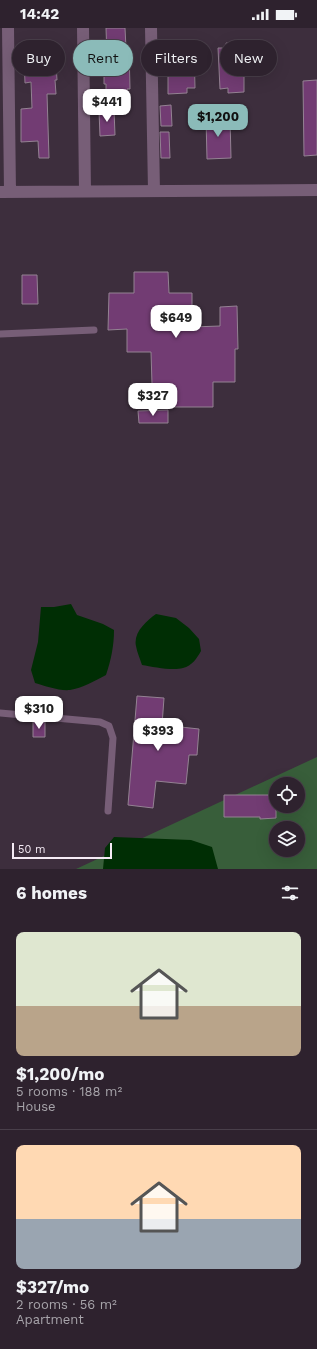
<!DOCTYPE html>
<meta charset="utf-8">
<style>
:root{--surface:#2e222e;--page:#362a36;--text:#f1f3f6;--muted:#a7a4aa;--line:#493f4a;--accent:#8bbbb9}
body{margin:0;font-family:"Work Sans",sans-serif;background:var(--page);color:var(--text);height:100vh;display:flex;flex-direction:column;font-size:15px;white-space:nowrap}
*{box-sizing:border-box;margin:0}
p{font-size:13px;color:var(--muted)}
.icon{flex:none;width:22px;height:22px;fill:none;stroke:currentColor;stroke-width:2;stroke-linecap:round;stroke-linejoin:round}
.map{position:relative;height:841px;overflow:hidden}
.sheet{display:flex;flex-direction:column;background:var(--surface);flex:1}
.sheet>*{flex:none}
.guide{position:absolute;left:12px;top:12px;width:293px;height:36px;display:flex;gap:8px}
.controls{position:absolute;left:269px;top:749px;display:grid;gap:8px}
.controls a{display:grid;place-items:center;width:36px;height:36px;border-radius:50%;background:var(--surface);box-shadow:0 4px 16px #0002,0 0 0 1px var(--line);font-size:20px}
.scale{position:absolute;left:12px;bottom:10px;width:100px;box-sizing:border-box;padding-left:4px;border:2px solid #f5ebf5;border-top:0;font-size:11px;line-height:14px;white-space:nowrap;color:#f5ebf5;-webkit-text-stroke:3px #3d2e3d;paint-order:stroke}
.price{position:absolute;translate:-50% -34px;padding:0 9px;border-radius:8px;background:#fff;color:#222;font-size:13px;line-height:26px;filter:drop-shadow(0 1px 2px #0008)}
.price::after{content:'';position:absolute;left:50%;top:24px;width:12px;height:9px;margin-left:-6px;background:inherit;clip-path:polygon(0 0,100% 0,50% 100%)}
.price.on{background:var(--accent);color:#111}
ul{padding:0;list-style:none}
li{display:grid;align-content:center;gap:8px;height:212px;padding:0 16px}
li+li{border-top:1px solid var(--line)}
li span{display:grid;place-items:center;height:124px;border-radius:8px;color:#555}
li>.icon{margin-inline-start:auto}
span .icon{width:72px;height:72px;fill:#fffc;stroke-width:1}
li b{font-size:17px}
h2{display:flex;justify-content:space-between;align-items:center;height:48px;padding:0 16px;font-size:17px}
.tag{padding:0 14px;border-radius:18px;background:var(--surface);box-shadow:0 4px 16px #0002,0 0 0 1px var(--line);font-size:14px;line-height:36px}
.tag.on{background:var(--accent);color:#111}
.status{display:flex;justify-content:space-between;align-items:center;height:28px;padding:0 20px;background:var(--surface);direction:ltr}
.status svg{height:11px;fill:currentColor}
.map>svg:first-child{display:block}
.green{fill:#385e3a;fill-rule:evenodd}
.water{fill:#002e04}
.building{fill:#723c73;stroke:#948293}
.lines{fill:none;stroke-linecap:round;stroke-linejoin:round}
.lane{stroke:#775e77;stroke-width:7}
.street{stroke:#775e77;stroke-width:12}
</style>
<div class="status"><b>14:42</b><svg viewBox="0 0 49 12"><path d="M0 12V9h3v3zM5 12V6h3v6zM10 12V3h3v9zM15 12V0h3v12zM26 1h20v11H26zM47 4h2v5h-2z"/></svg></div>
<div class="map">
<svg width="317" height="841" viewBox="0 0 317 841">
<rect width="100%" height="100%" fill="#3d2e3d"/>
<path class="green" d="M317,729V841H76ZM276,756H298V778H276ZM276,800H298V822H276Z"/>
<path class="water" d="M71,576L77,587L103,596L114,602C114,618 111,632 106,647C95,653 82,660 70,662C59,663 45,658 35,655L31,642L38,614L41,579H54Z
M156,586L176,590L189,600L199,611L201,623C197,630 192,638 183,640C173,643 153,639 142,637C140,631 137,624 136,618C133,605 146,593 156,586Z
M114,809L191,812L212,819L218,841H103L105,820Z"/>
<path class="building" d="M106,0H125L126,20H129L130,61H127L128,67H106V56H104V47L101,48V37H104L103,29H107Z
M245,14V34H248V45H244V64L228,65V60L220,61L218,20H227L226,15Z
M188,15V19H194L195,60H187V65L168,66V46H165V35H167L166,16Z
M50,16V21H55L57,52H55L56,66H47L49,130H39L38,113L21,114V81L32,80L31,54L25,55L24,31H29L28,17Z
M317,52V127L304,128L303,53Z
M171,77L172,98H161L160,78Z
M114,82L115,107L100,108L99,83Z
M206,90H230L231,130L207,131Z
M160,104H169L170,130H161Z
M134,244H168L169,265H192V299L220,298V279L237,278L238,321H235V354H213V379H171L170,356H152L151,324H127V301L108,302L109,265H134Z
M22,247H37L38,276H22Z
M168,382V395H139L138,383Z
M137,668L164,670L162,697L199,701L197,727H189L186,756L156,753L153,780L128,777Z
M33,694H45V709H33Z
M224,767H276V790L260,791V789H224Z"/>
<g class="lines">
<path class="lane" d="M0,306L94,302
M0,685L100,694L109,698L113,710L108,783"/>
<path class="street" d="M8,0L10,164
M83,0L85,163
M151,0L154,163
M0,164L317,162"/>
</g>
</svg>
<div class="controls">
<a><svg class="icon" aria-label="locate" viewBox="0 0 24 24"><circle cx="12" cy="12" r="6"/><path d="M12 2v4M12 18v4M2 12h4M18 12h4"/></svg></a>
<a><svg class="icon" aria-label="layers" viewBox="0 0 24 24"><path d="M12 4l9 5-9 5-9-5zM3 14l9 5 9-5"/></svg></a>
</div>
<div class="scale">50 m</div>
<b class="price" style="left:107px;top:95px">$441</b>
<b class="price on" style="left:218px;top:110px">$1,200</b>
<b class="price" style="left:176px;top:311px">$649</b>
<b class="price" style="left:153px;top:389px">$327</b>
<b class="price" style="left:39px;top:702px">$310</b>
<b class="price" style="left:158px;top:724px">$393</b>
<div class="guide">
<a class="tag">Buy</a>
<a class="tag on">Rent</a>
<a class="tag">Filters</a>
<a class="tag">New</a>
</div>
</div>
<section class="sheet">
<h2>6 homes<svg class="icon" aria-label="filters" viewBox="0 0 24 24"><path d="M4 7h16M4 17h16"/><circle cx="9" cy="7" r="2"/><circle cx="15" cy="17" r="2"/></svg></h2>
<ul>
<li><span style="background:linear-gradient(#dfe7d0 60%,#b9a48a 0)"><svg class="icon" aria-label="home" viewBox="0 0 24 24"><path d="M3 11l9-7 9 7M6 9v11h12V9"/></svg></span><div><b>$1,200/mo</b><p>5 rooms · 188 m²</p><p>House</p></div></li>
<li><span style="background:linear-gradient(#ffd9b3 60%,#9aa5b1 0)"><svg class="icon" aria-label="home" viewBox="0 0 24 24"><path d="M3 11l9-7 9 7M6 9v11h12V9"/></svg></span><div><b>$327/mo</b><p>2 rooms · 56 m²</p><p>Apartment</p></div></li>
</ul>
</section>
